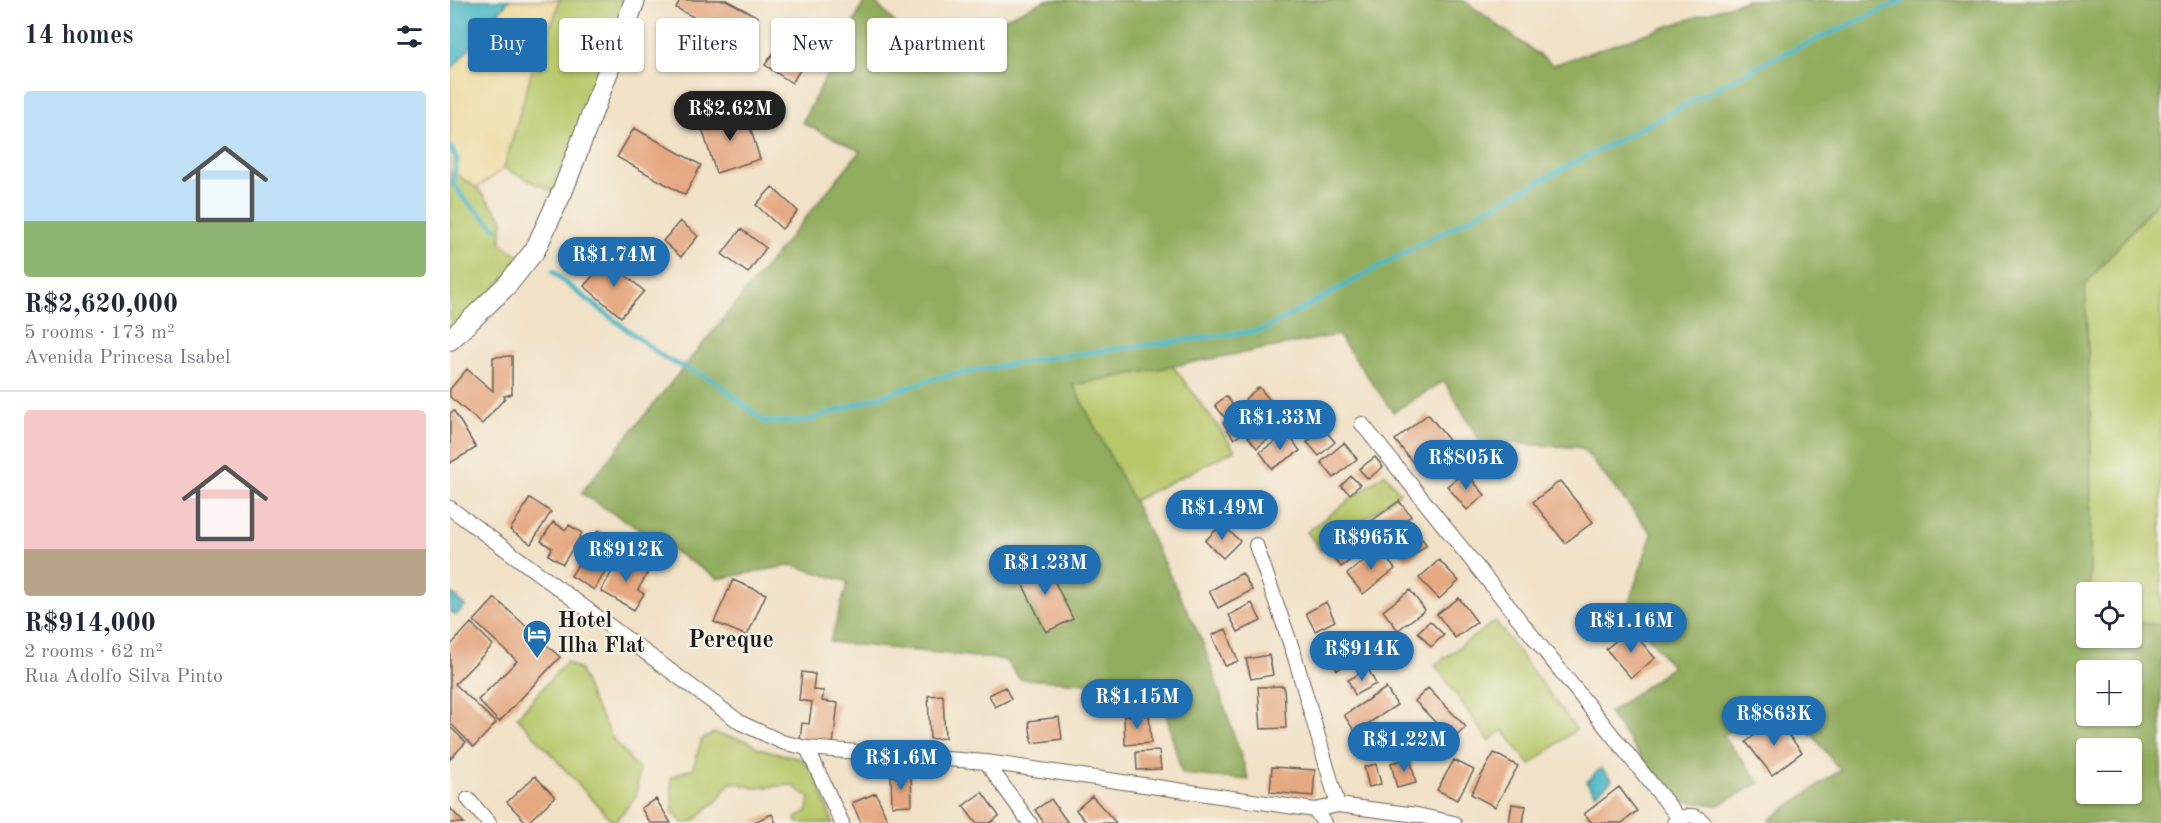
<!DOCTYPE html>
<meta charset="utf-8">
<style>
:root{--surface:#fff;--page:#f6f6f7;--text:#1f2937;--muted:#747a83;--line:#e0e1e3;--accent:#1f6fb2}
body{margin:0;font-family:"Old Standard TT",serif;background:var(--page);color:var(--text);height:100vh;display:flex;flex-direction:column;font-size:22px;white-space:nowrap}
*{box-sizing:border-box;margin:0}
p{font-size:20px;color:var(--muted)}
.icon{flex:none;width:33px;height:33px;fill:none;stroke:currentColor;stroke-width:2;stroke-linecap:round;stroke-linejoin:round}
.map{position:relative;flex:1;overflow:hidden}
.details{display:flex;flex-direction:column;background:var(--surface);width:450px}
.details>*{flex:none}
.hud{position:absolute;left:18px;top:18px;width:570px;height:54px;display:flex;gap:12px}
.controls{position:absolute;left:1626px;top:582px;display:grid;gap:12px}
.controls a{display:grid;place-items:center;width:66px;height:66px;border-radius:6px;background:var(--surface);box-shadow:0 2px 4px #0004;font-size:30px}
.price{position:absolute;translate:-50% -51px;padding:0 14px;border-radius:21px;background:var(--accent);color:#fff;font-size:20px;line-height:39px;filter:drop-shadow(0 2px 3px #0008)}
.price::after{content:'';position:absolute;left:50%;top:36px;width:18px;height:14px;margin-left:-9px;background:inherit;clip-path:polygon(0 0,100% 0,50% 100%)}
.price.selected{background:#222;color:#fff}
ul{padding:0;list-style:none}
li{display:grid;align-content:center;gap:12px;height:318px;padding:0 24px}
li+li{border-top:2px solid var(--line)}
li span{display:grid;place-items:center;height:186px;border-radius:6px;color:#555}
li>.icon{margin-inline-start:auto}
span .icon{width:108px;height:108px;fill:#fffc;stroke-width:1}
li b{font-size:26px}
h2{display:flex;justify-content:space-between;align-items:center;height:72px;padding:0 24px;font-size:26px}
.tag{padding:0 21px;border-radius:6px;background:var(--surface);box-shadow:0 2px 4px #0004;font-size:21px;line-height:54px}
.tag.selected{background:var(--accent);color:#fff}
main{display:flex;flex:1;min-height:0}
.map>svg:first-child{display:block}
.green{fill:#b7c769;stroke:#6a7242;stroke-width:1.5}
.forest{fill:#91ac5d;stroke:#56643c;stroke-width:1.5;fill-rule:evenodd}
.sand{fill:#eeda9e;stroke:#857b5d;stroke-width:1.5}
.water{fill:#4ab7c5;stroke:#336a70;stroke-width:1.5}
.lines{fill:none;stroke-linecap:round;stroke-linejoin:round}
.stream{stroke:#4ab7c5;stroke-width:5}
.building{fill:#e5a881}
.street-casing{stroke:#676158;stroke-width:16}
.secondary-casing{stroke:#676158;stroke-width:22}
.street{stroke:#fff;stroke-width:14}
.secondary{stroke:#fff;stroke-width:20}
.labels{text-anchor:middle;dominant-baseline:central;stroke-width:4.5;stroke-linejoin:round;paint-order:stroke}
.poi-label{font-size:22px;font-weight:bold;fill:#1c1c1c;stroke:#f7f3e8;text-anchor:start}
.neighbourhood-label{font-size:24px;font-weight:bold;fill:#1c1c1c;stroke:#f7f3e8}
</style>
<main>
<section class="details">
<h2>14 homes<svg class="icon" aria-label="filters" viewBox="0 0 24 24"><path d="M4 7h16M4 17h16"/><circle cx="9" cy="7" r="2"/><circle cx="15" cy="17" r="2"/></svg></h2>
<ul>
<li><span style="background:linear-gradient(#bfe0f5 70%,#8fb573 0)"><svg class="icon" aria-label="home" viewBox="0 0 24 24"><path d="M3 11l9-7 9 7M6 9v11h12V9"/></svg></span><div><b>R$2,620,000</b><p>5 rooms · 173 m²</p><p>Avenida Princesa Isabel</p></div></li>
<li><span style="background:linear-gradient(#f6c9c9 75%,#b9a48a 0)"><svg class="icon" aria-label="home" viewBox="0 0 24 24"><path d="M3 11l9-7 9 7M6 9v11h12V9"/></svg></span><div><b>R$914,000</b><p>2 rooms · 62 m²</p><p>Rua Adolfo Silva Pinto</p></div></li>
</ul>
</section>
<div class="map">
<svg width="1711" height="823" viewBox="0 0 1711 823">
<rect width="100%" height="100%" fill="#f7f3e8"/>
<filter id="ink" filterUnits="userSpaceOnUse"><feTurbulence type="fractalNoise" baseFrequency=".0167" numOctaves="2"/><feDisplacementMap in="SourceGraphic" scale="12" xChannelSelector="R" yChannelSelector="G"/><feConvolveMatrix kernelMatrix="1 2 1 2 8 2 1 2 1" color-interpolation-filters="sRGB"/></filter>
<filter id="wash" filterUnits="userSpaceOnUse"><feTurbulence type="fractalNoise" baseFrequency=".008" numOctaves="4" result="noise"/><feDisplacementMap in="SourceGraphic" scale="24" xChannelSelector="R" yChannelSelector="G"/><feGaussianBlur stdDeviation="1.35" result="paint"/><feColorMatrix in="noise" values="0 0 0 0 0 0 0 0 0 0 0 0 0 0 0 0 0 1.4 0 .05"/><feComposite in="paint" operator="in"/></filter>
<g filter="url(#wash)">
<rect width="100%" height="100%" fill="#f1e1c6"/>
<path class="green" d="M109,0H180L105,193L54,168L84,63L106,13Z
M3,172L27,188L53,219L51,243L74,259L0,333V174Z
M1711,197V624L1682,623V592H1640L1641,428L1635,284Z
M723,366L785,450L683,501L623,385Z
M935,473L950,493L871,551L857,532Z
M1045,621L1126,729L1080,765L1053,730L1039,741L985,665Z
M116,662L130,670L141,699L162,737L189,770L186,797L164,823L67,717Z
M264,733L298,741L308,748L351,759L365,774L383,823H347L346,818L358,810L360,798L342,785L304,788L283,782C272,788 275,792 268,800C265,803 260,805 256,809C248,817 246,823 233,823L223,813L221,777L243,768L252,739Z"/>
<path class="forest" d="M415,0H423L475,54L596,0H1013L1103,65L1296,0H1711V197L1635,285L1641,428L1640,592H1636V638H1682V623L1711,624V823H1322L1319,820L1390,770L1331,695L1273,736L1310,783L1268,805L1222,800L1159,713L1222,667L1177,608L1202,534L1132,448L1030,441L994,381L943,412L888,335L623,385L686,506L753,643L799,780L732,774L714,707L647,710L637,683L570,679L555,660L380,642L398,582L342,565L268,579L131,493L410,151L352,123ZM1636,670H1682V716H1636ZM1636,748H1682V794H1636Z"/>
<path class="sand" d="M59,0H109L106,13L84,63L54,168L27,188L3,172L0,174V71Z"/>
<path class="water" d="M0,0H59L0,71Z
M746,502L755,519L746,524L738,507Z
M3,594L15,606L6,615L0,612V595Z
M1151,768L1162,780L1146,794L1136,782Z"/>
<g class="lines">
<path class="stream" d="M0,146L7,159L3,183L15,200L47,229
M103,271L113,281L216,359L265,381L315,422L356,421L485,378L589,359L813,330L980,239L1318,61L1454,0"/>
</g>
<g id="blocks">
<path class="building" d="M230,0H276L308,17L294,44L226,8Z
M329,45L355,62L342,83L315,65Z
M295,111L310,159L266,173L251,125Z
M184,128L251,165L235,195L167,157Z
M322,187L348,211L332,229L306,205Z
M230,221L248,236L231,257L213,241Z
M291,229L316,248L298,273L272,254Z
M157,259L194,291L171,317L134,286Z
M62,356V394L54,396L55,398L32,424L0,397V389L17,369L43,391V357Z
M809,387L834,417L819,429L795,399Z
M776,396L786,409L775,418L765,405Z
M4,411L26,448L0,463V413Z
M789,412L800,428L784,439L773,423Z
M978,414L1001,443L968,469L945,440Z
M873,428L885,442L869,456L857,442Z
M809,429L817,440L807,448L798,437Z
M838,433L850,451L822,469L810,452Z
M894,443L907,459L884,478L871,462Z
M925,457L933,467L918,479L909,469Z
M1015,472L1035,495L1017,510L997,486Z
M901,476L910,485L900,494L891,486Z
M1110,481L1143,522L1115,543L1083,502Z
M80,498L101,512L81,544L60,530Z
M949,501L961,516L891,567L879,552Z
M103,522L116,530L119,525L132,533L113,564L98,555L102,548L91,541Z
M959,523L977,545L956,561L939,540Z
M772,524L790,541L773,558L755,541Z
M148,530L172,545L144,590L121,576Z
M196,548L213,559L206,571L197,565L200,560L192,555Z
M929,549L945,569L913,594L897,574Z
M171,556L198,572L188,590L194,594L184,610L151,591Z
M594,560L623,619L596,632L567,573Z
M989,560L1009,581L989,599L969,578Z
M792,573L802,590L768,608L759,591Z
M283,580L316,594L297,636L264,622Z
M960,590L975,610L948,630L933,611Z
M45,598L110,657L49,722L28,700L67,661L24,621Z
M1009,598L1027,622L1005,638L987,614Z
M876,602L885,621L865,631L856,613Z
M802,603L811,621L788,632L779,615Z
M980,621L994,635L981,647L968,632Z
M21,623L43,645L5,684L46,723L24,747L0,723V646Z
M776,629L788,661L775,666L762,635Z
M1180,629L1205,658L1181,678L1156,649Z
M896,633L909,658L887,670L874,645Z
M819,655L823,675L801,679L796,659Z
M918,669L926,684L905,695L898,680Z
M352,672L365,674L363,690L374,691L372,701L388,703L383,745L350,741L352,723L359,724L362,702L349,700Z
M834,686L836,728L811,729L808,687Z
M555,687L561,699L545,707L539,695Z
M936,688L947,705L905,732L894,715Z
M978,688L1016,727L1002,740L965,701Z
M493,695L495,738L480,739L478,696Z
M699,715L701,743L675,745L674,716Z
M609,717L612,739L582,743L579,721Z
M1325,718L1352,752L1322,775L1296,742Z
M0,727L16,742L0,759Z
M951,730L956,748L928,755L924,736Z
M709,751L711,769L687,770L686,752Z
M1044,753L1068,766L1045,807L1021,794Z
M960,758L966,783L947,788L941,763Z
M1004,760L1024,770L1007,800L987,790Z
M926,764L931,784L919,787L914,767Z
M822,767L865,770L863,796L820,792Z
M85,776L105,797L77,823L57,802Z
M441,776H461L462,805L442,806Z
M1169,787L1187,811L1172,823H1142L1134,814Z
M532,792L549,816L540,823H526L513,806Z
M426,793L438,821L433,823H411L402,803Z
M642,796L666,823H637L626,810Z
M206,799L221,823H200L191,808Z
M601,799L618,823H594L585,810Z
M1062,804L1076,806L1073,823H1059Z
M0,808L14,823H0Z
M322,814L326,823H302Z"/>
</g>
</g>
<g filter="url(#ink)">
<use href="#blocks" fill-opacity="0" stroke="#676158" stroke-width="1.5"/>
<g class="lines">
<g class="street-casing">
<path id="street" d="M912,424L1229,818
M0,508L291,723L332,742L357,748L536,762L865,810L888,805L967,815L1004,823
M806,545L844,654L888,805
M357,748L392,823
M536,762L580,823
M18,799L39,823
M865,810L874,823
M1224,823C1234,814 1245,813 1254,823"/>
</g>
<g class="secondary-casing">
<path id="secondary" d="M0,340L58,284L85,250L113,190L185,0"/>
</g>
<use href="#street" class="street"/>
<use href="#secondary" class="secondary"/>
</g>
</g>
<defs>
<g id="hotel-pin" transform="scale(1.5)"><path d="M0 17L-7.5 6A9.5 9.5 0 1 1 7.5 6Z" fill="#1f6fb2" stroke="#f7f3e8"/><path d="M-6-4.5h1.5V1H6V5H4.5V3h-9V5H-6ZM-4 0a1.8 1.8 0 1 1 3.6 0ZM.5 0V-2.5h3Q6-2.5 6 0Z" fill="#fff"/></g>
</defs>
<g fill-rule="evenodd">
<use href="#hotel-pin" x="87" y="634"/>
</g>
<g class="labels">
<g class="poi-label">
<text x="108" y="621">Hotel<tspan x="108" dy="25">Ilha Flat</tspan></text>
</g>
<g class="neighbourhood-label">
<text x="281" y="641">Pereque</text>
</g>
</g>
</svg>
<div class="controls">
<a><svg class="icon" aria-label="locate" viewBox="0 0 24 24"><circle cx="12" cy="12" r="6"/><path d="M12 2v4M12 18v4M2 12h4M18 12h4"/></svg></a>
<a>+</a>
<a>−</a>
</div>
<b class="price selected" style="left:280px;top:142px">R$2.62M</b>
<b class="price" style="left:164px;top:288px">R$1.74M</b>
<b class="price" style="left:830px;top:451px">R$1.33M</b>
<b class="price" style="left:1016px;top:491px">R$805K</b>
<b class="price" style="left:772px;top:541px">R$1.49M</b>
<b class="price" style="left:921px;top:571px">R$965K</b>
<b class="price" style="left:176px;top:583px">R$912K</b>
<b class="price" style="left:595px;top:596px">R$1.23M</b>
<b class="price" style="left:1181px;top:654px">R$1.16M</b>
<b class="price" style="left:912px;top:682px">R$914K</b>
<b class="price" style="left:687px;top:730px">R$1.15M</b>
<b class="price" style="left:1324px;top:747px">R$863K</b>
<b class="price" style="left:954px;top:773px">R$1.22M</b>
<b class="price" style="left:451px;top:791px">R$1.6M</b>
<div class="hud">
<a class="tag selected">Buy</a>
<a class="tag">Rent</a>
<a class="tag">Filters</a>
<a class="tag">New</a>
<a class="tag">Apartment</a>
</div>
</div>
</main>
